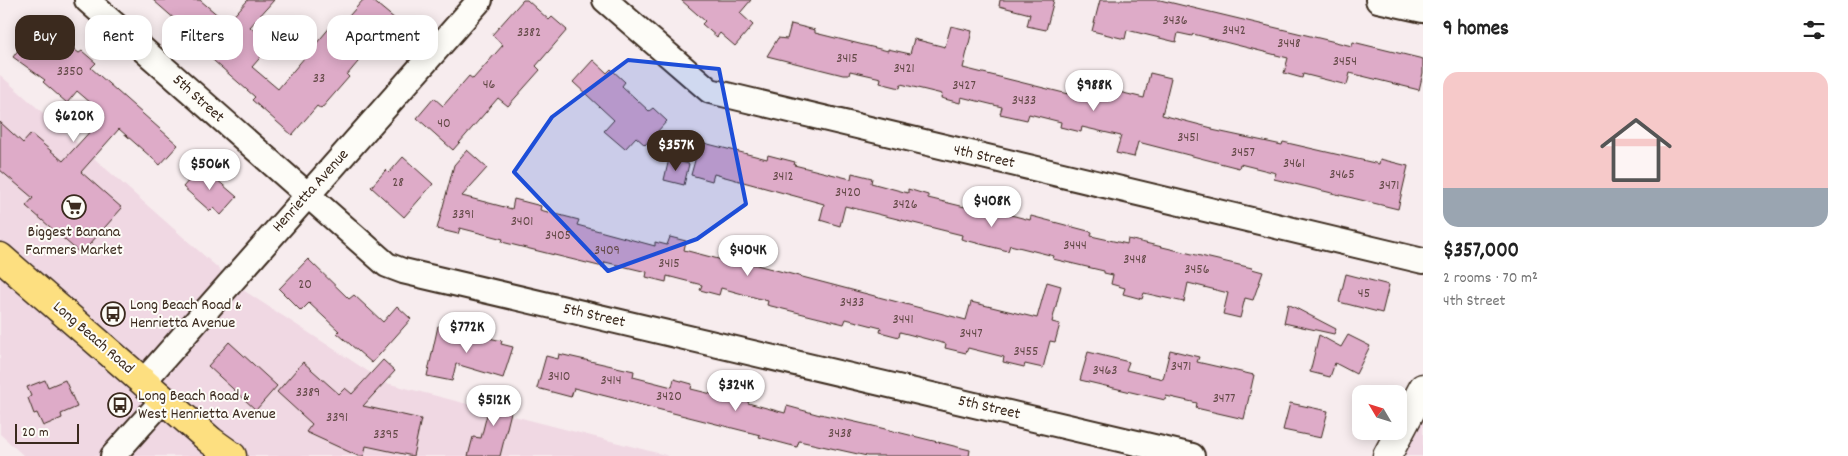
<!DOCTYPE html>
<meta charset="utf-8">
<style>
:root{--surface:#fff;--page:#f6f6f6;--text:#222;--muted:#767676;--accent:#3b2a1e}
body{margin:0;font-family:Dekko,sans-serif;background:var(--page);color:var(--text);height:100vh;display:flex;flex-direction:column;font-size:19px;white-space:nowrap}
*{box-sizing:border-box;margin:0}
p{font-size:16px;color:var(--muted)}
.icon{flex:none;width:28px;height:28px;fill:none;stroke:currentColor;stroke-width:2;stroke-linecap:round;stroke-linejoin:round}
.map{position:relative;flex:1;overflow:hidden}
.drawer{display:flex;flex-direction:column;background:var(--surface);width:425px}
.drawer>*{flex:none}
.guide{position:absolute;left:15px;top:15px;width:475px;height:45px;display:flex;gap:10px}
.needle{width:32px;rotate:308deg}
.fabs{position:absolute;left:1352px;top:385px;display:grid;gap:10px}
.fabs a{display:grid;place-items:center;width:55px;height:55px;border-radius:10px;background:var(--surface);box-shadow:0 2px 12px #0003;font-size:25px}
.scale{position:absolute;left:15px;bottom:12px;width:64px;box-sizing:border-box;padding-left:5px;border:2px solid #3b2a1e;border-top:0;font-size:14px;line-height:18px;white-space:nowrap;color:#3b2a1e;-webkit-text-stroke:4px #fdfcf7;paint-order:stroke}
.price{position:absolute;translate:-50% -42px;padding:0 11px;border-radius:18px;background:#fff;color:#222;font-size:16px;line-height:32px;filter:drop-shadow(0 1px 2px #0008)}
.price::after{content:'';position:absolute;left:50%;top:30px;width:15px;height:11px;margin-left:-8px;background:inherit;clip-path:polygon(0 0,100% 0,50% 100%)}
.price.active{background:var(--accent);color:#fff}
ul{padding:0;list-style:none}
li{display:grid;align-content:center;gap:10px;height:265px;padding:0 20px}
li span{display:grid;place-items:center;height:155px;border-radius:15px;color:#555}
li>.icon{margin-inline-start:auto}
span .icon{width:90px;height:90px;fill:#fffc;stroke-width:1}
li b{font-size:21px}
h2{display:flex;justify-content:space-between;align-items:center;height:60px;padding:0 20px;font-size:21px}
.chip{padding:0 18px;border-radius:15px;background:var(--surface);box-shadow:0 2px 12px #0003;font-size:18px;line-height:45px}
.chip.active{background:var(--accent);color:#fff}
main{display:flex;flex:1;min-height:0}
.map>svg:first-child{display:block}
.built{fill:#f0d8e3}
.building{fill:#deabc8;stroke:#3b2a1e}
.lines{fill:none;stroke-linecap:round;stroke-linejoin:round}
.minor-casing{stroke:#3b2a1e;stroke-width:28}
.secondary-casing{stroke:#3b2a1e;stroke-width:31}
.primary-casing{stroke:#3b2a1e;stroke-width:31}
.minor{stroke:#fdfcf7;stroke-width:24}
.secondary{stroke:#fdfcf7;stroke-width:28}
.primary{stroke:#fddf80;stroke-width:28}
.marked{fill:#1d4ed8;fill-opacity:0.2;stroke:#1d4ed8;stroke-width:4;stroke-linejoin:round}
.labels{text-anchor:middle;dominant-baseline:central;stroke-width:4;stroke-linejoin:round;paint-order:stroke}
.number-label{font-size:14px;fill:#644a48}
.street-label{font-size:16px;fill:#3b2a1e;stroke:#fdfcf7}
.poi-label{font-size:16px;fill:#3b2a1e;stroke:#fdfcf7;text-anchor:start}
</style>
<main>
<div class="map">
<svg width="1423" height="456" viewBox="0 0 1423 456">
<rect width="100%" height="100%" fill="#f7ecee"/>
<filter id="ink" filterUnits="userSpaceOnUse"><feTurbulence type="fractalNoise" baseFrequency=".02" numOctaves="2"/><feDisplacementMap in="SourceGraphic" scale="10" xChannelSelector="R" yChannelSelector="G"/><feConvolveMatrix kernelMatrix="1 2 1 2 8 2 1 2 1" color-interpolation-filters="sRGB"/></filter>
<g filter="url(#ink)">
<path class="built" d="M0,75L243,290L386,383L669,456H24L0,434Z
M1423,398V456H1392Z"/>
<path class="building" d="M153,0H200L227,23L248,0H274L250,27L271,45L252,67L278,89L337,19L342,24L363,0H372L395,19L385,31L392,37L375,56L368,50L347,75L349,77L321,109L317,106L292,135L252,100L255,97L181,32L185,28Z
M523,0H527L549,20L552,17L567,30L536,66L540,70L508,106L498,98L453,150L417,118L434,98L443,106L469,76L473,79L503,45L492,35Z
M681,0H751L740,13L753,25L735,46L720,33L717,37L702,24L705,21Z
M1000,0H1054L1046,30L1027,26L1030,14L999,6Z
M1100,0H1160L1352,46L1353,42L1423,59V73L1419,90L1350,73L1347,85L1303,74L1302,78L1284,73L1288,58L1193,34L1192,36L1178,33L1176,42L1127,30L1125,39L1092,31Z
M38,23L79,53L82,51L96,63L91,68L178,145L160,165L119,129L81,172L122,208L81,254L26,206L33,198L0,170V122L23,143L31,134L63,161L105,115L77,91L67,103L43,82L45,80L13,57Z
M791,24L815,30V33L888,51V49L910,54L914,39L945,47L951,26L972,31L963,68L1068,94L1069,90L1087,94L1090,85L1144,98L1150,73L1171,78L1162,115L1212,128V130L1282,145L1283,142L1379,164L1380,159L1408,166L1398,209L1274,179L1276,173L1240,164L1239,168L1138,142L1134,157L1116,153L1121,136L1082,127L1081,132L1060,127L1061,122L1029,114L1027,120L1000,114L1002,107L961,97L960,103L941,98L942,94L901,84L900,88L880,83L881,78L850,71L849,75H843L767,56L778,38L787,39Z
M593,60L607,73L611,69L625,82L622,86L649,111L653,108L667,121L645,145L636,137L625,149L604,131L614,120L573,82Z
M700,142L767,159L768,155L795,162L794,165L851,179L852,173L872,178L871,183L908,193V189L928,195V198L965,207L967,201L985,205L984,208L1030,220L1031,216L1092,232L1091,236L1127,244L1128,239L1252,268V269L1263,272L1253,300L1245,298L1240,318L1223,314L1228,293L1188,283L1184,302L1144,293L1142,299L1123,294L1125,288L1111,284L1113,275L1104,273V271L1053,259L1054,256L1010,245L1008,251L961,239L962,235L845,206L840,226L820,220L824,204L714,174L712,181L691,175Z
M467,150L487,168L462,196L512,209L514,199L541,206L540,210L579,220L577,225L655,246V242L667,245L670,237L686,241L684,250L726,261L732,240L754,246L749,263L966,320L971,302L1037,318L1047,282L1061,286L1052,322L1060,324L1055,342L1050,341L1043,368L1025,364L1024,367L1003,362L1004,357L968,348L966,353L945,348L946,344L900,332L899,337L880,332L881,328L846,319L844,324L767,305L768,301L721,288L719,295L700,290L702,285L667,276L666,282L646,277L647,272L605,262L603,267L530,249L502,242L503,239L460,228L458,234L437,229L454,165Z
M403,157L433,184L404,217L371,187L386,170L389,173Z
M669,159L689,164L684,185L664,180Z
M201,166L237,197L221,215L213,208L210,211L183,187Z
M308,259L349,299L354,295L383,322L397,306L411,319L372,363L337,333L339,331L309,303L301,311L279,289Z
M1346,274L1389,285L1382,313L1339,302Z
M1288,304L1336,329L1334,334L1284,323Z
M438,326L502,341L501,344L513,347L503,378L456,364L452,381L427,376Z
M1319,335L1341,347L1348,335L1370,346L1356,374L1335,363L1330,377L1310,372Z
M229,342L277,386L256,410L208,366Z
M1170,350L1199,357L1197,362L1254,375L1244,419L1196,408L1197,403L1166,396L1165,400L1080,380L1088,352L1129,362L1126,370L1163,379Z
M559,354L634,371L633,377L672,387L674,379L692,384L691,389L728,398L729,393L749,398L748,403L785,413L787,406L820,415V414L873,426L970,450L969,456H867L799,441L797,447L759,437L760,435L574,388L571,397L537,388L546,356L558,359Z
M383,360L395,371L363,406L421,419L413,456L366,446L364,456H358L306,432L312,424L277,392L303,362L339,394L345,388L352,394Z
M45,380L48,387L65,380L77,407L61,414L62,418L43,426L37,413L34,414L28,398L31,396L27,387Z
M493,391L515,396L500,456H468L473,437L481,438Z
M1290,403L1328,411L1321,438L1283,430Z"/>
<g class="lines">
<g class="minor-casing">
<path id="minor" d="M87,0L387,265L403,271L1192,456
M605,0L710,91L1423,261
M1378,0L1423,10
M143,382L480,0
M113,456L164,399"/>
</g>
<g class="secondary-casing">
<path id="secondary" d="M1387,456L1423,388"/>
</g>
<g class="primary-casing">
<path id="primary" d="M0,257L211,441L232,456"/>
</g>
<use href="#minor" class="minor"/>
<use href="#secondary" class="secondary"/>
<use href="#primary" class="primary"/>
</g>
</g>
<path class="marked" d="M628,60L719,69L746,204L697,239L608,271L514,172L552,117Z"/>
<defs>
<g id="supermarket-ring" transform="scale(1.25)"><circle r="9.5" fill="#fdfcf7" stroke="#3b2a1e" stroke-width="1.5"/><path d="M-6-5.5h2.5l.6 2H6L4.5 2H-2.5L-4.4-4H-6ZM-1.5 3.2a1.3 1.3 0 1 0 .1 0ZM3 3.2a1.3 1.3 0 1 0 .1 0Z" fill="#3b2a1e"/></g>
<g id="bus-ring" transform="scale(1.25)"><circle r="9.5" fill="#fdfcf7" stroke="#3b2a1e" stroke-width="1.5"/><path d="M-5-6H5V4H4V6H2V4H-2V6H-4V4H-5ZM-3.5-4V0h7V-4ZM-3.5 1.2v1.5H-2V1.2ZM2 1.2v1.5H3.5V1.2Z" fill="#3b2a1e"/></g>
</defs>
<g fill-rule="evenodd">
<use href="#supermarket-ring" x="74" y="207"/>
<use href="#bus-ring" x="113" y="314"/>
<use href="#bus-ring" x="120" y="405"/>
</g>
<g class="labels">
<g class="number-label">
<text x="1175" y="21">3436</text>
<text x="1234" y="31">3442</text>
<text x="529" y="33">3382</text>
<text x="1289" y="44">3448</text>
<text x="847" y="59">3415</text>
<text x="1345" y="62">3454</text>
<text x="904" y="69">3421</text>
<text x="70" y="72">3350</text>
<text x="319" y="79">33</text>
<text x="489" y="85">46</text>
<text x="964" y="86">3427</text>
<text x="1024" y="101">3433</text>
<text x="444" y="124">40</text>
<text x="1188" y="138">3451</text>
<text x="1243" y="153">3457</text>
<text x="1294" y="164">3461</text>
<text x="1342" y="175">3465</text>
<text x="783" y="177">3412</text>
<text x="398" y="183">28</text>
<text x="1389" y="186">3471</text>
<text x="848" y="193">3420</text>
<text x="905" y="205">3426</text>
<text x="463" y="215">3391</text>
<text x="522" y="222">3401</text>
<text x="558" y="236">3405</text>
<text x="1075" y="246">3444</text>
<text x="607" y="251">3409</text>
<text x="1135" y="260">3448</text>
<text x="669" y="264">3415</text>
<text x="1197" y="270">3456</text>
<text x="305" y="285">20</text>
<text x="1364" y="294">45</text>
<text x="852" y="303">3433</text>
<text x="903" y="320">3441</text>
<text x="971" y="334">3447</text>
<text x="1026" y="352">3455</text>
<text x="1181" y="367">3471</text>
<text x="1105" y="371">3463</text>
<text x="559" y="377">3410</text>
<text x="611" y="381">3414</text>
<text x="308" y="393">3389</text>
<text x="669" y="397">3420</text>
<text x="1224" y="399">3477</text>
<text x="337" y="418">3391</text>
<text x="840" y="434">3438</text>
<text x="386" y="435">3395</text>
</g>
<g class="street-label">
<text transform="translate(198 99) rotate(42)">5th Street</text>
<text transform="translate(984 157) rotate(13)">4th Street</text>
<text transform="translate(311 191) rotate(-48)">Henrietta Avenue</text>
<text transform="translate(594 316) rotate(13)">5th Street</text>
<text transform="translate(93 338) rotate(41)">Long Beach Road</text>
<text transform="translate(989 408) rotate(13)">5th Street</text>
</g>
<g class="poi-label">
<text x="74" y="232" text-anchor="middle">Biggest Banana<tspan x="74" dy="18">Farmers Market</tspan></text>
<text x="130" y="305">Long Beach Road &amp;<tspan x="130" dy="18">Henrietta Avenue</tspan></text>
<text x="138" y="396">Long Beach Road &amp;<tspan x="138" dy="18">West Henrietta Avenue</tspan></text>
</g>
</g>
</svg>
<div class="fabs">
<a><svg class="needle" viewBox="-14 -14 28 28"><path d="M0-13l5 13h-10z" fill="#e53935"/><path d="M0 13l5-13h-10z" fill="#767676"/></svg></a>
</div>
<div class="scale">20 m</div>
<b class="price" style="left:1094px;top:112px">$988K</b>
<b class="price" style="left:74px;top:143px">$620K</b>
<b class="price active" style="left:676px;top:172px">$357K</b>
<b class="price" style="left:210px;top:191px">$506K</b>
<b class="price" style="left:992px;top:228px">$408K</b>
<b class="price" style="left:748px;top:277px">$404K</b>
<b class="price" style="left:467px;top:354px">$772K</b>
<b class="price" style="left:736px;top:412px">$324K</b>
<b class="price" style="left:494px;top:427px">$512K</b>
<div class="guide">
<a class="chip active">Buy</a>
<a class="chip">Rent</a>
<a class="chip">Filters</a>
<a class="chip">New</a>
<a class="chip">Apartment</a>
</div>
</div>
<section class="drawer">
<h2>9 homes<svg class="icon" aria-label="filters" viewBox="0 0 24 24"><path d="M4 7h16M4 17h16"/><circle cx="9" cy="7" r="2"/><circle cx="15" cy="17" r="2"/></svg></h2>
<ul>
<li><span style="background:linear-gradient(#f6c9c9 75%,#9aa5b1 0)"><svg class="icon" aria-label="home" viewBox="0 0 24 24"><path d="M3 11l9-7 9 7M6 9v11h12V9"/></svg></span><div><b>$357,000</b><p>2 rooms · 70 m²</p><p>4th Street</p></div></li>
</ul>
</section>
</main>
